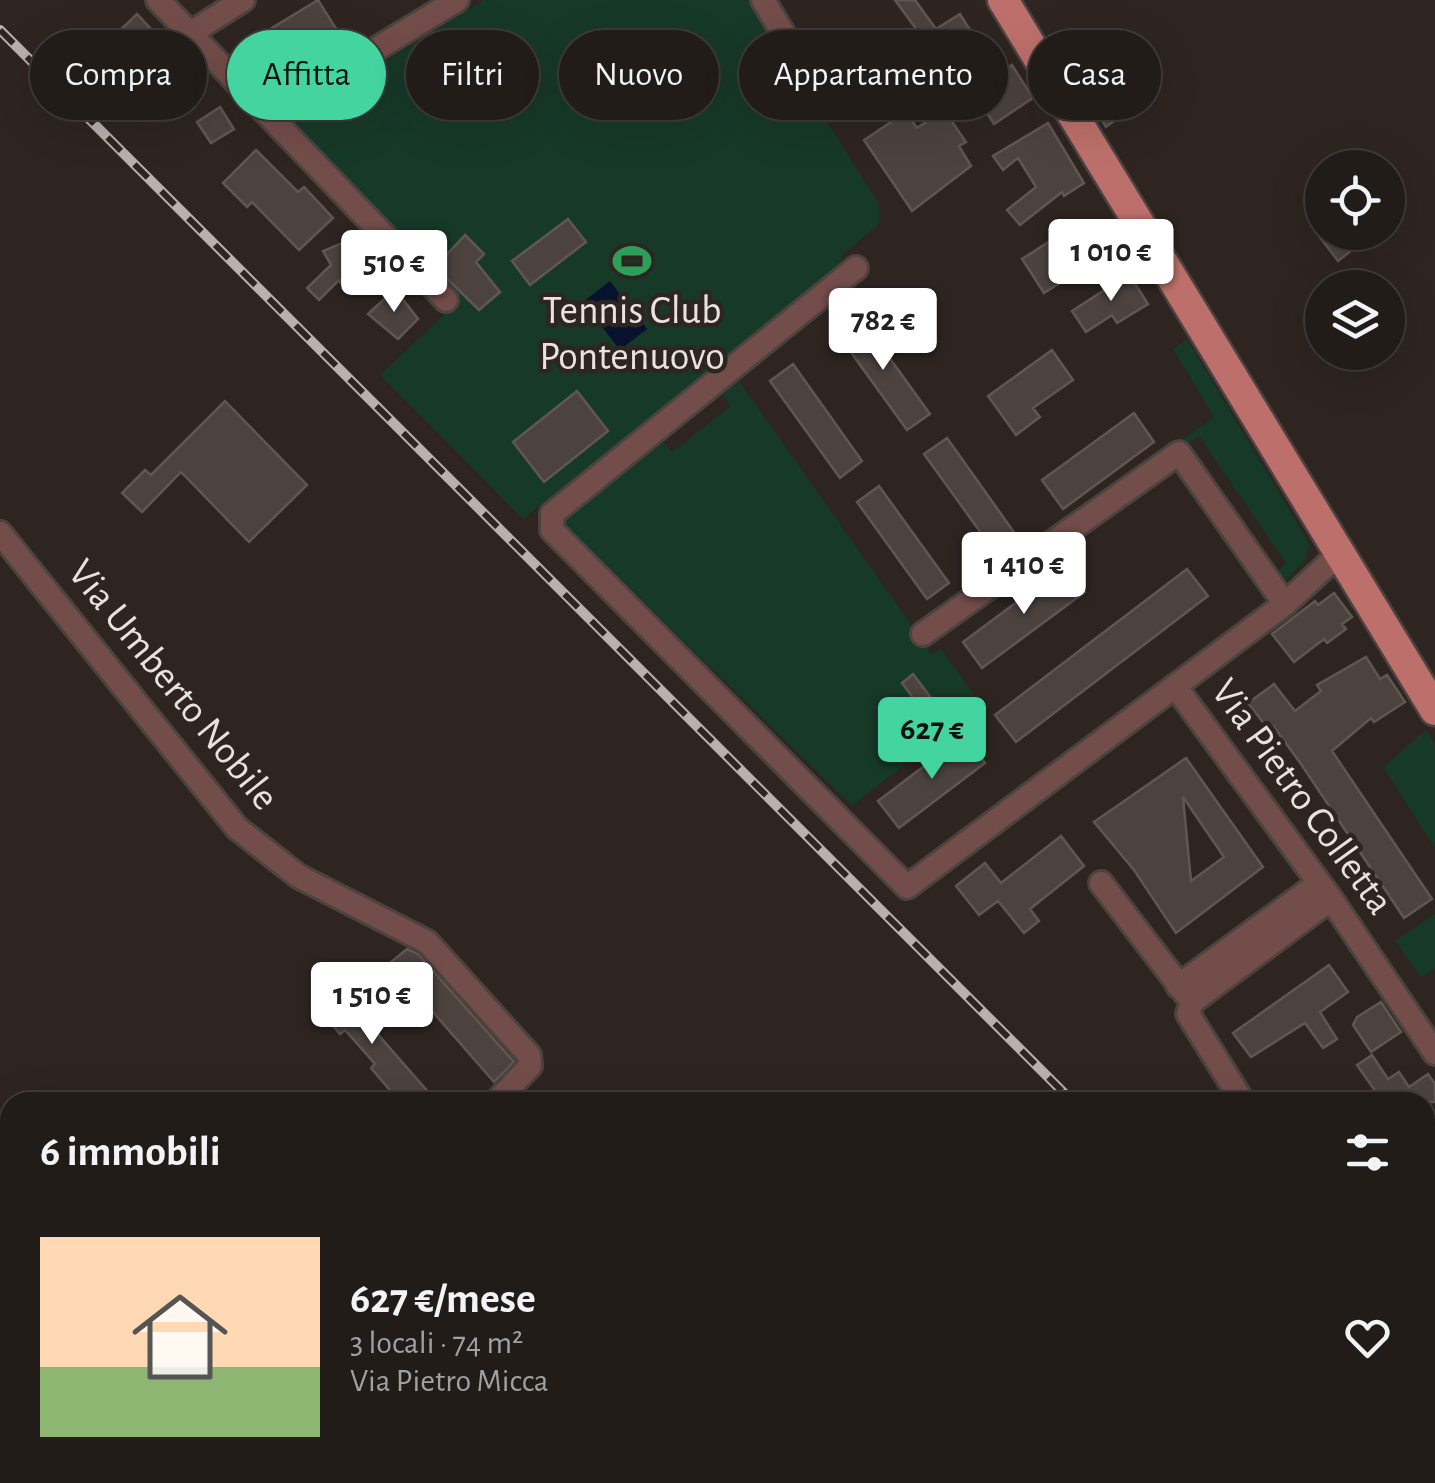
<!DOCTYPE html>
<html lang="it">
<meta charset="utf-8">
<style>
:root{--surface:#221c19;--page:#2e2926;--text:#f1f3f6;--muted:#a2a1a2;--line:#3f3a38;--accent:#43d4a0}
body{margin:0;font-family:"Alegreya Sans",sans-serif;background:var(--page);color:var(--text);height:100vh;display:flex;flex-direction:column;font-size:38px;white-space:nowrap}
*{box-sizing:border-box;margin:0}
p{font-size:32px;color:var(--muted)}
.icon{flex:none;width:55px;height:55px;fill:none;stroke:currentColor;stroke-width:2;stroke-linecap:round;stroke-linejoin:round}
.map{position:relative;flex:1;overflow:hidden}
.side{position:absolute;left:0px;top:1092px;width:1435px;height:392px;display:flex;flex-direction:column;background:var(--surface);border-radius:30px 30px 0 0;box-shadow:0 10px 40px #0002,0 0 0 2px var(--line)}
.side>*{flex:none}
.guide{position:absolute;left:30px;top:30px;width:1375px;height:90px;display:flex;gap:20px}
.buttons{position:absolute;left:1305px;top:150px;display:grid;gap:20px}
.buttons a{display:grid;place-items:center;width:100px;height:100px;border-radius:50%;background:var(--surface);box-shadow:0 10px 40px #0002,0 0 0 2px var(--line);font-size:50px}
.price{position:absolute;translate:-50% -85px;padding:0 22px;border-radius:10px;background:#fff;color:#222;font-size:32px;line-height:65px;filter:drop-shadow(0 2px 5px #0008)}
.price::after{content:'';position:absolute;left:50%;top:60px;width:30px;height:22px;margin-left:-15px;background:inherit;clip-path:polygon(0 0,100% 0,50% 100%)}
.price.current{background:var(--accent);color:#111}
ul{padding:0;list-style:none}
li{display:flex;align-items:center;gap:30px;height:250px;padding:0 40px}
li+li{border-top:2px solid var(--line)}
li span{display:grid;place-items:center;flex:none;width:280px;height:200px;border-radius:0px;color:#555}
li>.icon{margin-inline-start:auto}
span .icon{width:120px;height:120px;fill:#fffc;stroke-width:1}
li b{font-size:42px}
h2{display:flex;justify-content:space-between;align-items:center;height:120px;padding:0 40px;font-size:42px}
.chip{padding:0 35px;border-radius:45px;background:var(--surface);box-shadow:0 10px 40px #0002,0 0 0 2px var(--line);font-size:35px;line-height:90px}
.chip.current{background:var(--accent);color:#111}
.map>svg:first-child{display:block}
.green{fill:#173928}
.water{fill:#07132e}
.building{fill:#4c433f;stroke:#605652;stroke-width:2.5;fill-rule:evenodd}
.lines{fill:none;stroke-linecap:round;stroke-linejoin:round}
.minor-casing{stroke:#4c4340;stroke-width:28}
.major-casing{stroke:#4c4340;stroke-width:35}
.minor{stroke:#734d4a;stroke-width:22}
.major{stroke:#bd706b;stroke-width:30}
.rail-casing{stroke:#b8b1ae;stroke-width:10}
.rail{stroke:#2e2521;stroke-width:6;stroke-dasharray:19;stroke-linecap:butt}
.labels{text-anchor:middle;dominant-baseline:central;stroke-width:9;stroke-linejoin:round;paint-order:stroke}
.poi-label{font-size:40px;fill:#e8e2e0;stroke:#2e2521}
.street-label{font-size:40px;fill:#e8e2e0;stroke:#2e2521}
</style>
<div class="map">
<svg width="1435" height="1483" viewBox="0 0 1435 1483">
<rect width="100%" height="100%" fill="#2e2521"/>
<path class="green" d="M484,0H750L879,204V224L842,255L841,266L523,519L380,375L460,300L291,120Z
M1187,339L1310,545L1304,561L1288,579L1275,574L1286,563L1199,436L1187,444L1183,439L1214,417L1173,349Z
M739,381L932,654L941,649L981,704L852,806L562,521L663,442L672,452L731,406L722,395Z
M1426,730L1435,744V848L1383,767Z
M1435,914V968L1421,977L1395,941Z"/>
<path class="water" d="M610,281L647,329L620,350L583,302Z"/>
<path class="building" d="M318,0L337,30L292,59L272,28Z
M895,0H915L936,29L960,14L975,38L874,98L863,81L923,45L922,37Z
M137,14L150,28L141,36L149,44L125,67L135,77L118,93L107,80L114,74L95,54Z
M986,58L997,75L1012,65L1033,98L994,124L962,74Z
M1091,68L1111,104L1141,81L1150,94L1106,127L1076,77Z
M170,69L184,91L152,111L139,89Z
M220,107L234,129L211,143L197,122Z
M944,110L966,142L959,146L971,166L912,211L864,140L906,112L917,128Z
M1048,123L1084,183L1064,196L1062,192L1020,225L1007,210L1036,187L1018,158L1003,170L993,156Z
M256,150L298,192L304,187L333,218L299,250L252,202L247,207L223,183Z
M568,219L586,242L530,285L512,261Z
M1072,227L1094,261L1044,293L1022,259Z
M1316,232H1375L1338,261Z
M465,235L484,254L476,262L500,292L479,310L435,267Z
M347,241L365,273L343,286L339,280L319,300L307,288L331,265L323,251Z
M1129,274L1148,304L1117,323L1112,315L1086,332L1072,311Z
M395,289L418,319L398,339L368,314Z
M860,317L930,414L907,430L837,333Z
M1052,350L1073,380L1033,408L1040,417L1016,435L988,396Z
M793,364L862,461L840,478L770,381Z
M577,391L608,431L544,482L513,442Z
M225,401L307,485L249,542L181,472L142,512L122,493L145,470L151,475Z
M1134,413L1154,442L1063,509L1042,480Z
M947,438L1016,535L994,551L924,454Z
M879,486L949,583L927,599L857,502Z
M1065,566L1085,592L982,668L963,642Z
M1187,569L1208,596L1016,742L995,715Z
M1334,593L1352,617L1342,624L1346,629L1327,643L1324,639L1294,662L1272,634L1315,601L1318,605Z
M1366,657L1380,679L1387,675L1405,702L1374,722L1371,718L1332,751L1432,899L1404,918L1301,764L1274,727L1269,730L1248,703L1274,684L1295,711L1321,691L1317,685Z
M913,674L940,710L928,718L902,683Z
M964,736L985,763L899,828L878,801Z
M1186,758L1263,867L1176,933L1134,870L1094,822ZM1183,797L1224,857L1191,881Z
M1061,836L1084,866L1030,909L1039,921L1024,933L998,901L979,915L956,886L985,863L1001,883Z
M407,949L418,954L514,1062L494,1082L390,963Z
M1329,965L1348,992L1320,1012L1337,1039L1323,1048L1305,1023L1251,1057L1233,1033Z
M333,983L437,1102H400L371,1068L375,1064L345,1030L340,1034L312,1001Z
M1381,1002L1401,1032L1371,1052L1353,1025L1357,1017Z
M1372,1055L1388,1079L1399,1072L1409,1087L1428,1074L1435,1084V1102H1383L1357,1065Z"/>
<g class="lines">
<g class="minor-casing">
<path id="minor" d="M158,0L446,300
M763,0L783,33
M189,34L243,0
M269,114L457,0
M856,268L552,514V530L907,887L1285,604L1340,553
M0,533L237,828L298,876L427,942L529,1055L530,1066L496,1102
M923,634L1179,453L1285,604
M1175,686L1331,899L1435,1053
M1101,883L1192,1002L1188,1014L1243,1102
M1178,986L1319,883
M1192,1002L1331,899
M1425,1349L1435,1346
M752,1475L757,1483
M152,1483L162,1475"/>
</g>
<g class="major-casing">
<path id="major" d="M1003,0L1435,710"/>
</g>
<use href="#minor" class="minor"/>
<use href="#major" class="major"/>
<g class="rail-casing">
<path id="rail" d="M0,30L1073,1102
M1425,1457L1435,1467"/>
</g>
<use href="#rail" class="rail"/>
</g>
<defs>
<g id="stadium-bare" transform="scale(3)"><path d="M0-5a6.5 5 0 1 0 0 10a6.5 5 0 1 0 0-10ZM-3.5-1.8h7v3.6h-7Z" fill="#2e9e5b" stroke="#2e2521" stroke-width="2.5" paint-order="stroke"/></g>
</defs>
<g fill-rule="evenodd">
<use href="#stadium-bare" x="632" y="261"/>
</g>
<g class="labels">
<g class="poi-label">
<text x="632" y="311">Tennis Club<tspan x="632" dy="46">Pontenuovo</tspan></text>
</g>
<g class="street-label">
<text transform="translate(173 685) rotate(51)">Via Umberto Nobile</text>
<text transform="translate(1302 797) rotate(54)">Via Pietro Colletta</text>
</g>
</g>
</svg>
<div class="buttons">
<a><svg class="icon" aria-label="locate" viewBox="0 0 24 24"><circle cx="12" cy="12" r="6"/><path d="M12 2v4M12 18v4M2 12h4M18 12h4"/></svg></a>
<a><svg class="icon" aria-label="layers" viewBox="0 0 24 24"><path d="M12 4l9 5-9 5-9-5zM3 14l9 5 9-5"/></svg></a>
</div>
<b class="price" style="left:1111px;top:304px">1 010 €</b>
<b class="price" style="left:394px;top:315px">510 €</b>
<b class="price" style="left:883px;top:373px">782 €</b>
<b class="price" style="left:1024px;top:617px">1 410 €</b>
<b class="price current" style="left:932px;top:782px">627 €</b>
<b class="price" style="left:372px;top:1047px">1 510 €</b>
<div class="guide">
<a class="chip">Compra</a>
<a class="chip current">Affitta</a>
<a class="chip">Filtri</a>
<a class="chip">Nuovo</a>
<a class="chip">Appartamento</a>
<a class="chip">Casa</a>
</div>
<section class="side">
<h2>6 immobili<svg class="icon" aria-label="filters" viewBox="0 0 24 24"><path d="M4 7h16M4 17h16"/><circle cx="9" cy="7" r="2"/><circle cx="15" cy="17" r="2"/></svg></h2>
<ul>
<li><span style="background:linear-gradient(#ffd9b3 65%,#8fb573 0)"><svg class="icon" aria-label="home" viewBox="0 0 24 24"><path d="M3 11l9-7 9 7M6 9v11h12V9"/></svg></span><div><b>627 €/mese</b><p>3 locali · 74 m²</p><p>Via Pietro Micca</p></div><svg class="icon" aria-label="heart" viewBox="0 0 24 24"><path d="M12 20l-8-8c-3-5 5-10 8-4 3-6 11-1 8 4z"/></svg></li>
</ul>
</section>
</div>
